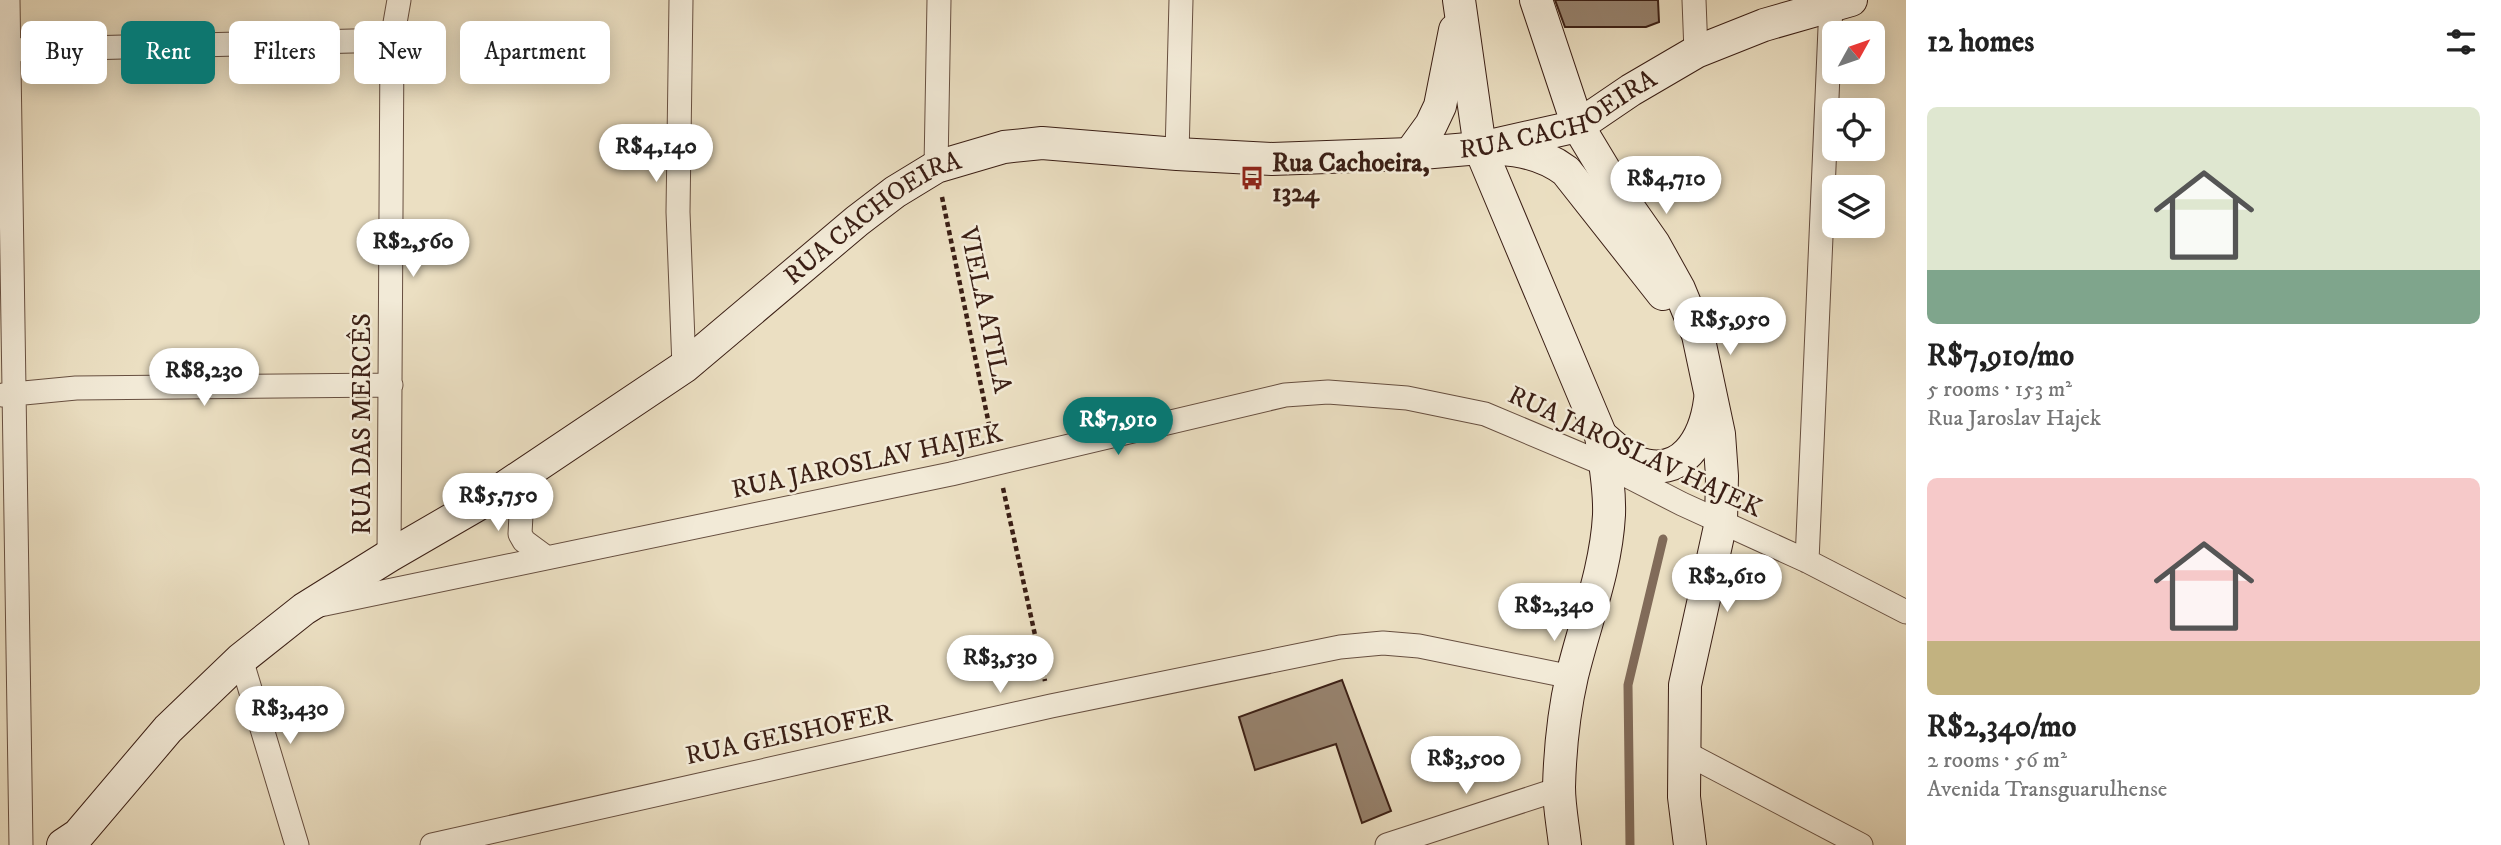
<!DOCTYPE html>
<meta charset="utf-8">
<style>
:root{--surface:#fff;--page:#f2f2f2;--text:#222;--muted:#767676;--accent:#0f766e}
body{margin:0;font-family:"IM FELL DW Pica",serif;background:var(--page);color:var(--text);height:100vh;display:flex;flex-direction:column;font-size:26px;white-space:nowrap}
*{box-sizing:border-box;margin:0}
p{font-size:23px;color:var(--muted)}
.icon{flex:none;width:38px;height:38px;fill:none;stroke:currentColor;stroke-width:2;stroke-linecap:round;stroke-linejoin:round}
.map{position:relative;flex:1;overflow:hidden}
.sheet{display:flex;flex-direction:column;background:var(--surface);width:595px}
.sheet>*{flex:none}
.banner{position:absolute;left:21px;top:21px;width:665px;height:63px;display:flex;gap:14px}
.needle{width:46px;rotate:50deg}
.buttons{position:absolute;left:1822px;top:21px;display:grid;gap:14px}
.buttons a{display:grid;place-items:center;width:63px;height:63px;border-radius:10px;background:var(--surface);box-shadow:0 4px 18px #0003;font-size:35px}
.price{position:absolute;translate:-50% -60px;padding:0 16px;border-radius:24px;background:#fff;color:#222;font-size:23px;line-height:46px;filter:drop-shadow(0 2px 4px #0008)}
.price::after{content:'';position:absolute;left:50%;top:42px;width:21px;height:16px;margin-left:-10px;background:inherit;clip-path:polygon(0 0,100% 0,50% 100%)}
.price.active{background:var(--accent);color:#fff}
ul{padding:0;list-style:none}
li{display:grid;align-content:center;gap:14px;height:371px;padding:0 21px}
li span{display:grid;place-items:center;height:217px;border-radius:10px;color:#555}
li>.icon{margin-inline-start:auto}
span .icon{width:126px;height:126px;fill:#fffc;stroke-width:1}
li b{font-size:30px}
h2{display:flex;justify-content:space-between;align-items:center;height:84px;padding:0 21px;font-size:30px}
.tag{padding:0 24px;border-radius:10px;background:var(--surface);box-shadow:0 4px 18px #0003;font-size:24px;line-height:63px}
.tag.active{background:var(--accent);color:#fff}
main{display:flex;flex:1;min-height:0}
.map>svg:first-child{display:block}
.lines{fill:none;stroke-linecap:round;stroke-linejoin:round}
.stream{stroke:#816b59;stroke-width:9}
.building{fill:#97836f;stroke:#3b1f15;stroke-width:2}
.minor-casing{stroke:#674f40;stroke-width:25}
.secondary-casing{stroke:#3b1f15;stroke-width:34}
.path{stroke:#3b1f15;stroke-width:4.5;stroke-dasharray:5 3.5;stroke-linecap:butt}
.minor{stroke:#f2ead7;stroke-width:23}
.secondary{stroke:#f2ead7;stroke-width:32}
.labels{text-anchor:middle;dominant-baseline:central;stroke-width:5;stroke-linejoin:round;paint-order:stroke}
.street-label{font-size:26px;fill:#3b1f15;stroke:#f2ead7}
.poi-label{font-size:26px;font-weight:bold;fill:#3b1f15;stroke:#f2ead7;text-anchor:start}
</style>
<main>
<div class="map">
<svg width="1906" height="845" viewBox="0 0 1906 845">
<rect width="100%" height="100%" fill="#ebdfc2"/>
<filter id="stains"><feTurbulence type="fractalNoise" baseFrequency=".00286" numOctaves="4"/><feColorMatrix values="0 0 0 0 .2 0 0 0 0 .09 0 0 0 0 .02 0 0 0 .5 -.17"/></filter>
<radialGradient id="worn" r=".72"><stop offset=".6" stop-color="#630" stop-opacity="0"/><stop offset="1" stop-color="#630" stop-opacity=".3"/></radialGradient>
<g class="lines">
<path class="stream" d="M1630,845L1628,685L1663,539"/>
</g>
<path class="building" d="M1555,0H1658L1659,22L1646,27H1565Z
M1342,680L1391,811L1362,823L1336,744L1255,770L1239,717Z"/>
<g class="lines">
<g class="minor-casing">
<path id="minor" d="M8,0L21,845
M681,0L678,212L684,367
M1694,0L1696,52
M9,50L392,40
M1177,154L1181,0
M936,167L939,0
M3,395L76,388L391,385
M523,476L520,534L524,541L547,558
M389,556L392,40L399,0
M1807,561L1831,5
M320,605L951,474L1285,395L1328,392L1407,398L1485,414L1606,465L1682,504L1807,561L1906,612
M241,659L297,845
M1684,752L1861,845
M432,845L1051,706L1340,647L1383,643L1419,646L1572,677
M1387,845L1559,789"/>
</g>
<g class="secondary-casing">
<g id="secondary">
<path d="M1459,0L1480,148L1601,436C1605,462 1610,489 1609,515C1606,571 1585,622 1572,676C1564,711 1560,750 1559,787C1559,806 1563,826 1565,845"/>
<path d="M1536,0L1578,126L1619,194L1654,244L1679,289L1698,335L1719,434L1722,476L1721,522L1685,685L1684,797L1690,845"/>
<path d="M1499,149C1524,150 1546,156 1566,171L1663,294"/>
<path d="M1410,154L1431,125L1440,106L1455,30"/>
<path d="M1601,436C1612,445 1623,457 1636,462C1682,481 1705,438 1710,400"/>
<path id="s1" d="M63,845L78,835L168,729L241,659L304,609L389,556L484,501L684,367L857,221L895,192L936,167L1004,147L1042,143L1177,154L1272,159L1410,154L1480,148L1578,126L1631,90L1696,52L1764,25L1851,0"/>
</g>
</g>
<path class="path" d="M942,197L992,439
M1003,488L1045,681"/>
<use href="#minor" class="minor"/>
<use href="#secondary" class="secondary"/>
</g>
<defs>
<g id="bus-bare" transform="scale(1.89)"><path d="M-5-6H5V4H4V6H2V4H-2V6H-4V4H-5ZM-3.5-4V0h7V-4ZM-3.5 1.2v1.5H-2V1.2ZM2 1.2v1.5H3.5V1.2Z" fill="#8f2418" stroke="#f2ead7" stroke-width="2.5" paint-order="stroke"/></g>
</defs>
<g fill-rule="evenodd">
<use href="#bus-bare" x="1252" y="178"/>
</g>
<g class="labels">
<g class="street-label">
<text stroke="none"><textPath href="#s1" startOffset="1745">RUA CACHOEIRA</textPath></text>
<text stroke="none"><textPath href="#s1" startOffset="1031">RUA CACHOEIRA</textPath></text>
<text transform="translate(985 310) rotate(78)">VIELA ATILA</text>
<text transform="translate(362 424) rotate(-90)">RUA DAS MERCÊS</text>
<text transform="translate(1635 452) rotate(25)">RUA JAROSLAV HAJEK</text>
<text transform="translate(867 462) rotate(-12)">RUA JAROSLAV HAJEK</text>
<text transform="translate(789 735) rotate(-12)">RUA GEISHOFER</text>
</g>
<g class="poi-label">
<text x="1272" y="163">Rua Cachoeira,<tspan x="1272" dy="30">1324</tspan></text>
</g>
</g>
<rect width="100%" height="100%" filter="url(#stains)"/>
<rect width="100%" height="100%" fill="url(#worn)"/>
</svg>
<div class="buttons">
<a><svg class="needle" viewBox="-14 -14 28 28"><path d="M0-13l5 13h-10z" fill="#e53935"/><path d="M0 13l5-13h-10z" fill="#767676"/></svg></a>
<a><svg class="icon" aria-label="locate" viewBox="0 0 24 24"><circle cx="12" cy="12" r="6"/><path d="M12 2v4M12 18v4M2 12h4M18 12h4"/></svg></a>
<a><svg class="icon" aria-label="layers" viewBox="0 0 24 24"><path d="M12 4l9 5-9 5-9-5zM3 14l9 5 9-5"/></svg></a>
</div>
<b class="price" style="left:656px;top:184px">R$4,140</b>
<b class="price" style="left:1666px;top:216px">R$4,710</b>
<b class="price" style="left:413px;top:279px">R$2,560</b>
<b class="price" style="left:1730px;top:357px">R$5,950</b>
<b class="price" style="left:204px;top:408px">R$8,230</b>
<b class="price active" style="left:1118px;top:457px">R$7,910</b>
<b class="price" style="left:498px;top:533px">R$5,750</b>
<b class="price" style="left:1727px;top:614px">R$2,610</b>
<b class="price" style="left:1554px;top:643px">R$2,340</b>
<b class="price" style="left:1000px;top:695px">R$3,530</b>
<b class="price" style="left:290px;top:746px">R$3,430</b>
<b class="price" style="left:1466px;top:796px">R$3,500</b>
<div class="banner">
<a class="tag">Buy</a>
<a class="tag active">Rent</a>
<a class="tag">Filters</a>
<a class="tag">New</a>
<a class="tag">Apartment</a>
</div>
</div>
<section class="sheet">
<h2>12 homes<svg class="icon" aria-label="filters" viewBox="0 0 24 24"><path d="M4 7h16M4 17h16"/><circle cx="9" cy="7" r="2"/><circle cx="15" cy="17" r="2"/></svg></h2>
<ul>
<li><span style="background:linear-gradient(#dfe7d0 75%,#7fa58c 0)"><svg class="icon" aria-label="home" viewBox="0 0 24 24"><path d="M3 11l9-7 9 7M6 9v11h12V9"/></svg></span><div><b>R$7,910/mo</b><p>5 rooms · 153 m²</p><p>Rua Jaroslav Hajek</p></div></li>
<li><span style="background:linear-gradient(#f6c9c9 75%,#c2b280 0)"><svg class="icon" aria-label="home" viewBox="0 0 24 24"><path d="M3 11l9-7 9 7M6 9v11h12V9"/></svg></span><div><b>R$2,340/mo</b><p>2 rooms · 56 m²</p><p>Avenida Transguarulhense</p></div></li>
</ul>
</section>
</main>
